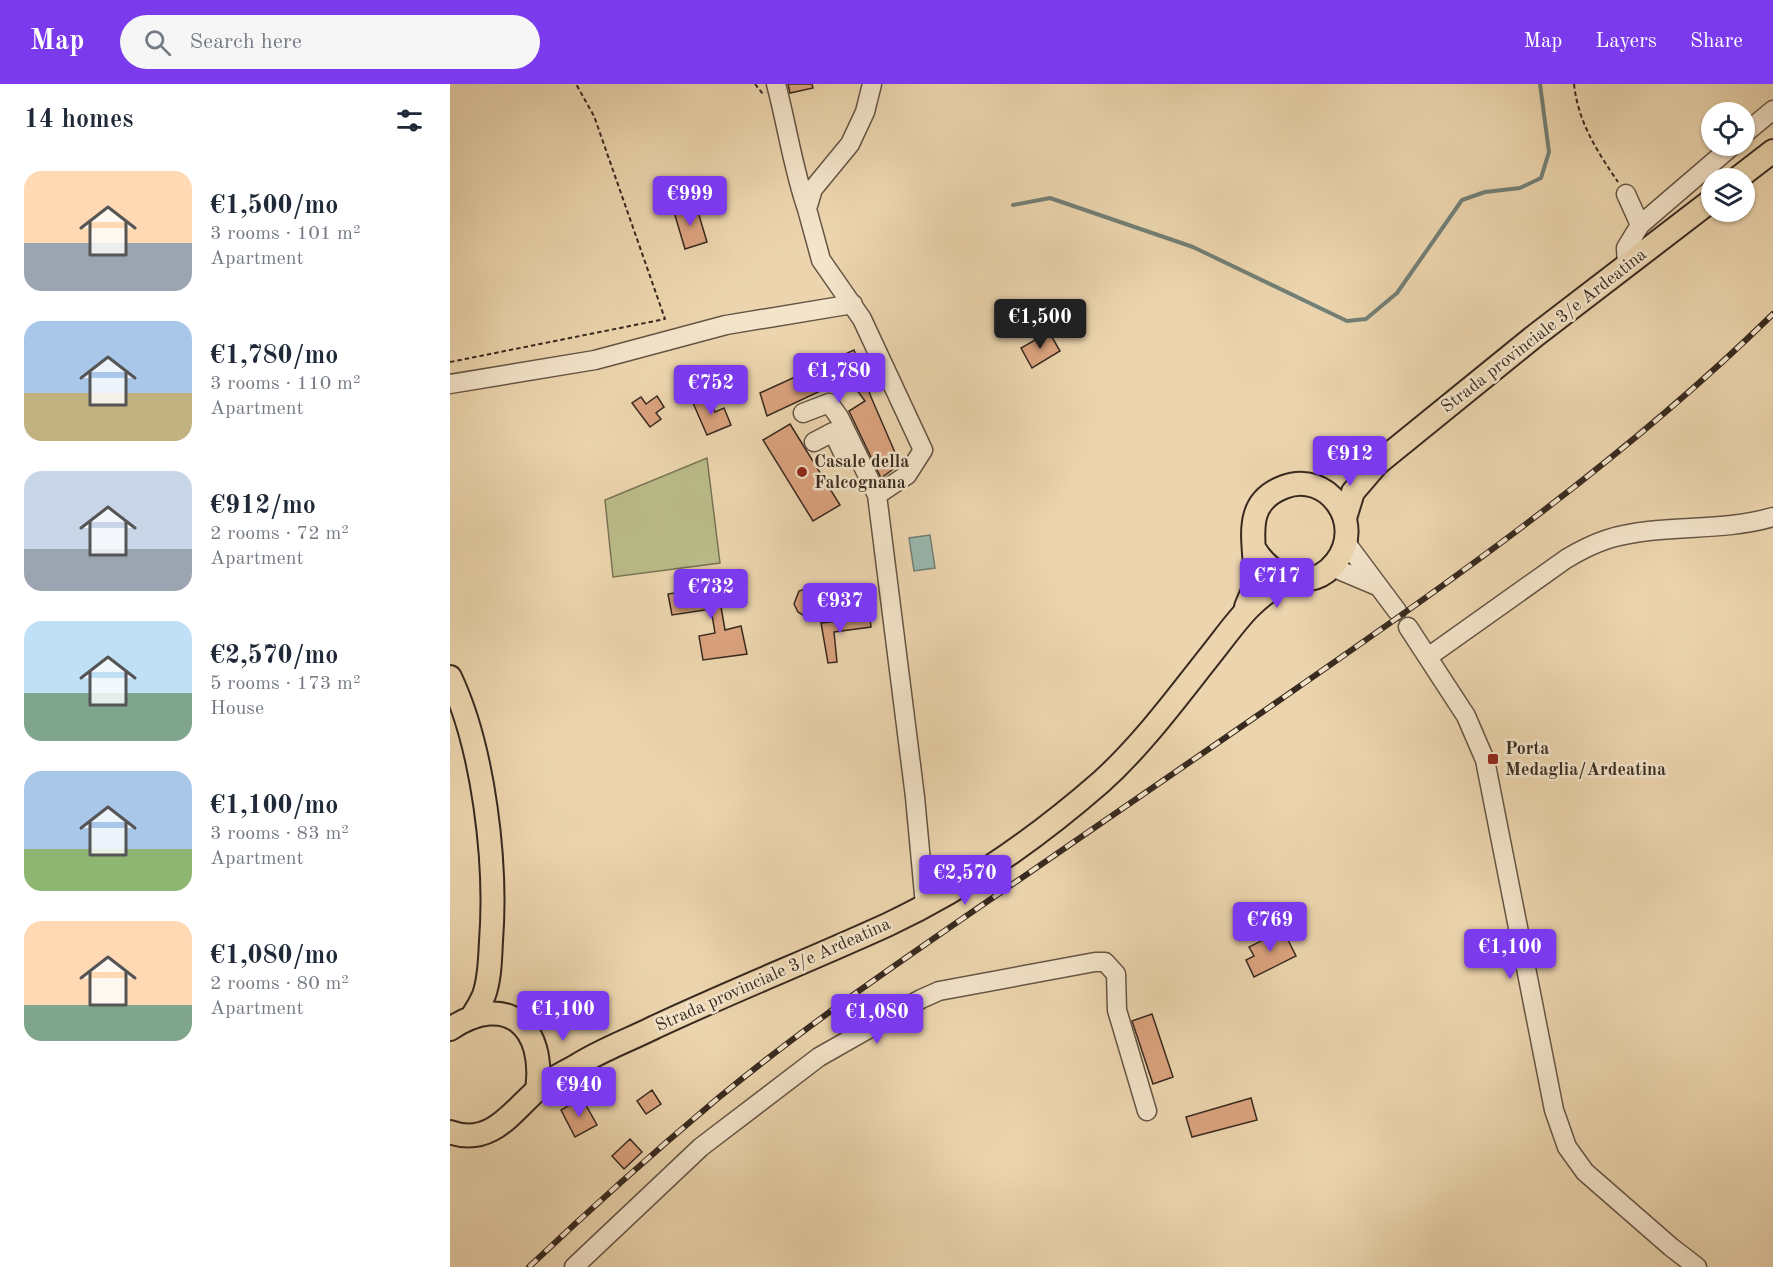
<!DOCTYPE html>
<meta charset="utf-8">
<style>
:root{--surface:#fff;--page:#f6f6f7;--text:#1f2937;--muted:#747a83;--accent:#7c3aed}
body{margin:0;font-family:"Old Standard TT",serif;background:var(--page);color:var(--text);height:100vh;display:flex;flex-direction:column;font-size:22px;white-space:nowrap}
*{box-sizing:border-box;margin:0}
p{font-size:20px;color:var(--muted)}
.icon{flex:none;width:33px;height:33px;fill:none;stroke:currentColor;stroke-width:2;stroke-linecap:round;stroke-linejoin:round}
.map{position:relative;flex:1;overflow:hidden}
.panel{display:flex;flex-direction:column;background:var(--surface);width:450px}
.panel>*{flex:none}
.controls{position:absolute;left:1251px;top:18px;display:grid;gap:12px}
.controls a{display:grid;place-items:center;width:54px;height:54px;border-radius:50%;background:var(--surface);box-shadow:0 2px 4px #0004;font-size:30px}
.price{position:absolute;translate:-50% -51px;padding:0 14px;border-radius:6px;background:var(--accent);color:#fff;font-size:20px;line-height:39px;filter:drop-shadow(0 2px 3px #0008)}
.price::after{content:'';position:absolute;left:50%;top:36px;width:18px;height:14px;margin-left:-9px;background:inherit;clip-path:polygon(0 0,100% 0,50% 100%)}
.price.on{background:#222;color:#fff}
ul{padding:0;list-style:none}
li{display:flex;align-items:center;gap:18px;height:150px;padding:0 24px}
li span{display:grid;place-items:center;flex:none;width:168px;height:120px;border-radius:18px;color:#555}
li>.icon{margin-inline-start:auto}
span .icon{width:72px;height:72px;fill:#fffc;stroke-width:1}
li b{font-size:26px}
h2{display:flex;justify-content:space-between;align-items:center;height:72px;padding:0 24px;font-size:26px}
header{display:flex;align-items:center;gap:36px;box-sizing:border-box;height:84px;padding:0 30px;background:var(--accent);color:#fff}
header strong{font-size:28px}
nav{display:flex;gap:33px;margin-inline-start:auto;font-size:21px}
.search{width:420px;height:54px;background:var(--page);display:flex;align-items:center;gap:15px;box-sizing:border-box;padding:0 21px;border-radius:33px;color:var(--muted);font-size:22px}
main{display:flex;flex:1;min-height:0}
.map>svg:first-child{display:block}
.green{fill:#babc89;stroke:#797354;stroke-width:1.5}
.water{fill:#99b8b0;stroke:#727f76;stroke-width:1.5}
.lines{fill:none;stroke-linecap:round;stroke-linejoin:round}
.stream{stroke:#727f76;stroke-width:4}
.building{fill:#dba37e;stroke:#382a20;stroke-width:1.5}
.minor-casing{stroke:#655544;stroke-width:21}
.major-casing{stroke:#382a20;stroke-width:26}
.path{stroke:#382a20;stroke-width:2;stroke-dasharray:4.5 3;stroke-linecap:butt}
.minor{stroke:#f3e4ca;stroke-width:18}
.major{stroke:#ecd5ae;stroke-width:22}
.rail-casing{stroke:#382a20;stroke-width:6}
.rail{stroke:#f3e4ca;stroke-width:4;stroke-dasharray:11;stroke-linecap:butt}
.poi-dot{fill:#8f2418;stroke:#f3e4ca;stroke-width:2}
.labels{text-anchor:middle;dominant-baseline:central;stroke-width:5;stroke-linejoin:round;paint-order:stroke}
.street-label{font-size:18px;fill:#382a20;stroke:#f3e4ca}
.poi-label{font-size:18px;font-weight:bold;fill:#382a20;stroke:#f3e4ca;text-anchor:start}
</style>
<header>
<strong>Map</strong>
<div class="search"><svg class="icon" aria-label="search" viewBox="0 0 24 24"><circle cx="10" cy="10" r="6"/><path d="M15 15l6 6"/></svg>Search here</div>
<nav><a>Map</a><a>Layers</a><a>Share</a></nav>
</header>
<main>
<section class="panel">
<h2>14 homes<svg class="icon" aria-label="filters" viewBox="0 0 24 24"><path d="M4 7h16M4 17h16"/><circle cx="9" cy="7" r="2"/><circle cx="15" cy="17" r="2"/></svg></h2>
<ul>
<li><span style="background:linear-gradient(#ffd9b3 60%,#9aa5b1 0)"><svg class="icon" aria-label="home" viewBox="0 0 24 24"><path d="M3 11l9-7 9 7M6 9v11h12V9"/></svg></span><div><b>€1,500/mo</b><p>3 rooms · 101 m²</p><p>Apartment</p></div></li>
<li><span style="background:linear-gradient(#a9c7e8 60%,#c2b280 0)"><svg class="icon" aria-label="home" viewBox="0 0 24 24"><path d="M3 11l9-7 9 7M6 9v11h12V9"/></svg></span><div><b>€1,780/mo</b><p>3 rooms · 110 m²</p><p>Apartment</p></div></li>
<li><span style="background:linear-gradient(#c9d6e8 65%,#9aa5b1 0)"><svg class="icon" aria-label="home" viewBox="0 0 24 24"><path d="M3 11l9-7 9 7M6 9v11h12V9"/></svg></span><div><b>€912/mo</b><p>2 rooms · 72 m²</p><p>Apartment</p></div></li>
<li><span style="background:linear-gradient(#bfe0f5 60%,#7fa58c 0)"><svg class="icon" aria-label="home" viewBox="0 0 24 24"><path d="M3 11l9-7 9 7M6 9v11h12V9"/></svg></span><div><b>€2,570/mo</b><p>5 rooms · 173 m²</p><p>House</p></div></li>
<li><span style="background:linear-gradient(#a9c7e8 65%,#8fb573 0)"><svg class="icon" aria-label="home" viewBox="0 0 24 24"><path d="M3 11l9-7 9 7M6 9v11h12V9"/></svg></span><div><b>€1,100/mo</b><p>3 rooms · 83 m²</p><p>Apartment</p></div></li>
<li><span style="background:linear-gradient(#ffd9b3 70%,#7fa58c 0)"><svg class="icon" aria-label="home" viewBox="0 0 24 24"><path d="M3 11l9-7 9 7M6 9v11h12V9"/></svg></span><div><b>€1,080/mo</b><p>2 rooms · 80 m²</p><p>Apartment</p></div></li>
</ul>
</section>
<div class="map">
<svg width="1323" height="1183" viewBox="0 0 1323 1183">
<rect width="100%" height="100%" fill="#ecd5ae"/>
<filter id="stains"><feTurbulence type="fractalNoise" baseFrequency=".00333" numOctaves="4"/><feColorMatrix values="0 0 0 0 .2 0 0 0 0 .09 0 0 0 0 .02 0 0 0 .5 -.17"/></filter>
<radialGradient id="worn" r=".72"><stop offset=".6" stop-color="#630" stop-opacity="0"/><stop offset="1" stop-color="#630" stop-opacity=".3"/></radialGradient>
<path class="green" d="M257,374L270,479L163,493L155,416Z"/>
<path class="water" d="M480,451L485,484L464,487L459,454Z"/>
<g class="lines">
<path class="stream" d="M563,121L600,114L743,163L897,237L916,235L947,209L1012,116L1035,108L1070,104L1091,94L1099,68L1090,0"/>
</g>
<path class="building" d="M338,0H362L363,4L340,9Z
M246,121L257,158L235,165L224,128Z
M599,248L610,267L582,284L571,264Z
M404,266L421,313L450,380L431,394L399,327L415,317L398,294L317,332L310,309Z
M207,312L214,323L206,329L211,335L200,343L182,319L191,313L196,320Z
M259,312L265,328L274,324L281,341L257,351L243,319Z
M340,340L390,421L363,437L313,356Z
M277,500L281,521L271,523L275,546L291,542L297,570L253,576L249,552L265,549L261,525L222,531L218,510Z
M358,504L368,506L390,505L391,515L374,516L367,533H356L348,528L344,520L349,507Z
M420,534L421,543L384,548L387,578L378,579L371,539Z
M833,846L846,872L804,893L796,876L804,872L799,863Z
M702,930L723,993L703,1000L682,937Z
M202,1006L211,1020L196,1030L187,1017Z
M132,1014L147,1041L125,1053L111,1026Z
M801,1014L807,1036L742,1053L736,1033Z
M180,1055L192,1068L174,1085L162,1072Z"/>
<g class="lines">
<g class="minor-casing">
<path id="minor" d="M326,0C337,41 343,85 357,125
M422,0L415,28L400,60L363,105L357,125L371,176L412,235L473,366L457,391L427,411L465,713L475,821
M1294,50L1323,26
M1176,110L1190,141
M1177,182L1176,164L1190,141L1282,62
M0,300L145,276L276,241L403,220
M353,329L379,319L389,333L427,411
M364,358L383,348L393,369
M897,460L947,527
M882,483L927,502
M958,543L1016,632L1035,676L1104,1026L1117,1063L1135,1088L1221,1163L1247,1183
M978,573L1116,475C1129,467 1143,460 1158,455C1211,439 1269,449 1323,433
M124,1183L251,1063L369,973L471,915L489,907L645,878H655L666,890L667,926L697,1027"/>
</g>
<g class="major-casing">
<path id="major" d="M1288,94L1323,67
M895,434L903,408L927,380L1086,251L1262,116
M796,523C799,515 804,506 805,498C807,461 789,420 834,403C877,386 916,439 886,478C861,510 822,495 804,464
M0,593C34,665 47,779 41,857C40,875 40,894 34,911C31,918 27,925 23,931
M0,945C57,907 96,943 87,1006
M0,1048C40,1063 62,1028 87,1006C98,996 114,989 126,982C151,966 179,956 205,943C282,907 360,876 437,841C514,805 587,754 651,698C692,661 725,616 759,573C787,538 798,517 839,494"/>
</g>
<path class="path" d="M305,0L313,10
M1124,0C1128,38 1147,67 1168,98
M0,278L215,235L144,32L126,0"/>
<use href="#minor" class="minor"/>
<use href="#major" class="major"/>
<g class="rail-casing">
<path id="rail" d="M79,1183C140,1125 203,1069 267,1015C354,943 448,879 541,815C632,752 723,690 814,627C991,504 1168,382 1323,230"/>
</g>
<use href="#rail" class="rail"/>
</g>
<g class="poi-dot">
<circle cx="352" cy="388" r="6"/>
<rect x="1037" y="669" width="12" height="12" rx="3"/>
</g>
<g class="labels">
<g class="street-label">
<text transform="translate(1094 247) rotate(-38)">Strada provinciale 3/e Ardeatina</text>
<text transform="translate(323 891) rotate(-24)">Strada provinciale 3/e Ardeatina</text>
</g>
<g class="poi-label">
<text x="364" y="378">Casale della<tspan x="364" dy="21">Falcognana</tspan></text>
<text x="1055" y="665">Porta<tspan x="1055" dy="21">Medaglia/Ardeatina</tspan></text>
</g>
</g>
<rect width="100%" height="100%" filter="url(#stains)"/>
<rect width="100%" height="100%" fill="url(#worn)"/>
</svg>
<div class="controls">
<a><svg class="icon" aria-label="locate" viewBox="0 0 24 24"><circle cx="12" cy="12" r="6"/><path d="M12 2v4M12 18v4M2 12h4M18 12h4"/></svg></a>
<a><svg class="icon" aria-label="layers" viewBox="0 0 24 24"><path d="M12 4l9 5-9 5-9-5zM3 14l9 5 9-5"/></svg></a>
</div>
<b class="price" style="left:240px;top:143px">€999</b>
<b class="price on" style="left:590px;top:266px">€1,500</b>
<b class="price" style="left:389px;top:320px">€1,780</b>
<b class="price" style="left:261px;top:332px">€752</b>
<b class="price" style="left:900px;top:403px">€912</b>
<b class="price" style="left:827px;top:525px">€717</b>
<b class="price" style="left:261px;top:536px">€732</b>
<b class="price" style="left:390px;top:550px">€937</b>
<b class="price" style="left:515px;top:822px">€2,570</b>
<b class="price" style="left:820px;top:869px">€769</b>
<b class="price" style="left:1060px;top:896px">€1,100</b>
<b class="price" style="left:113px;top:958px">€1,100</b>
<b class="price" style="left:427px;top:961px">€1,080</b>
<b class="price" style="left:129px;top:1034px">€940</b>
</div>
</main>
